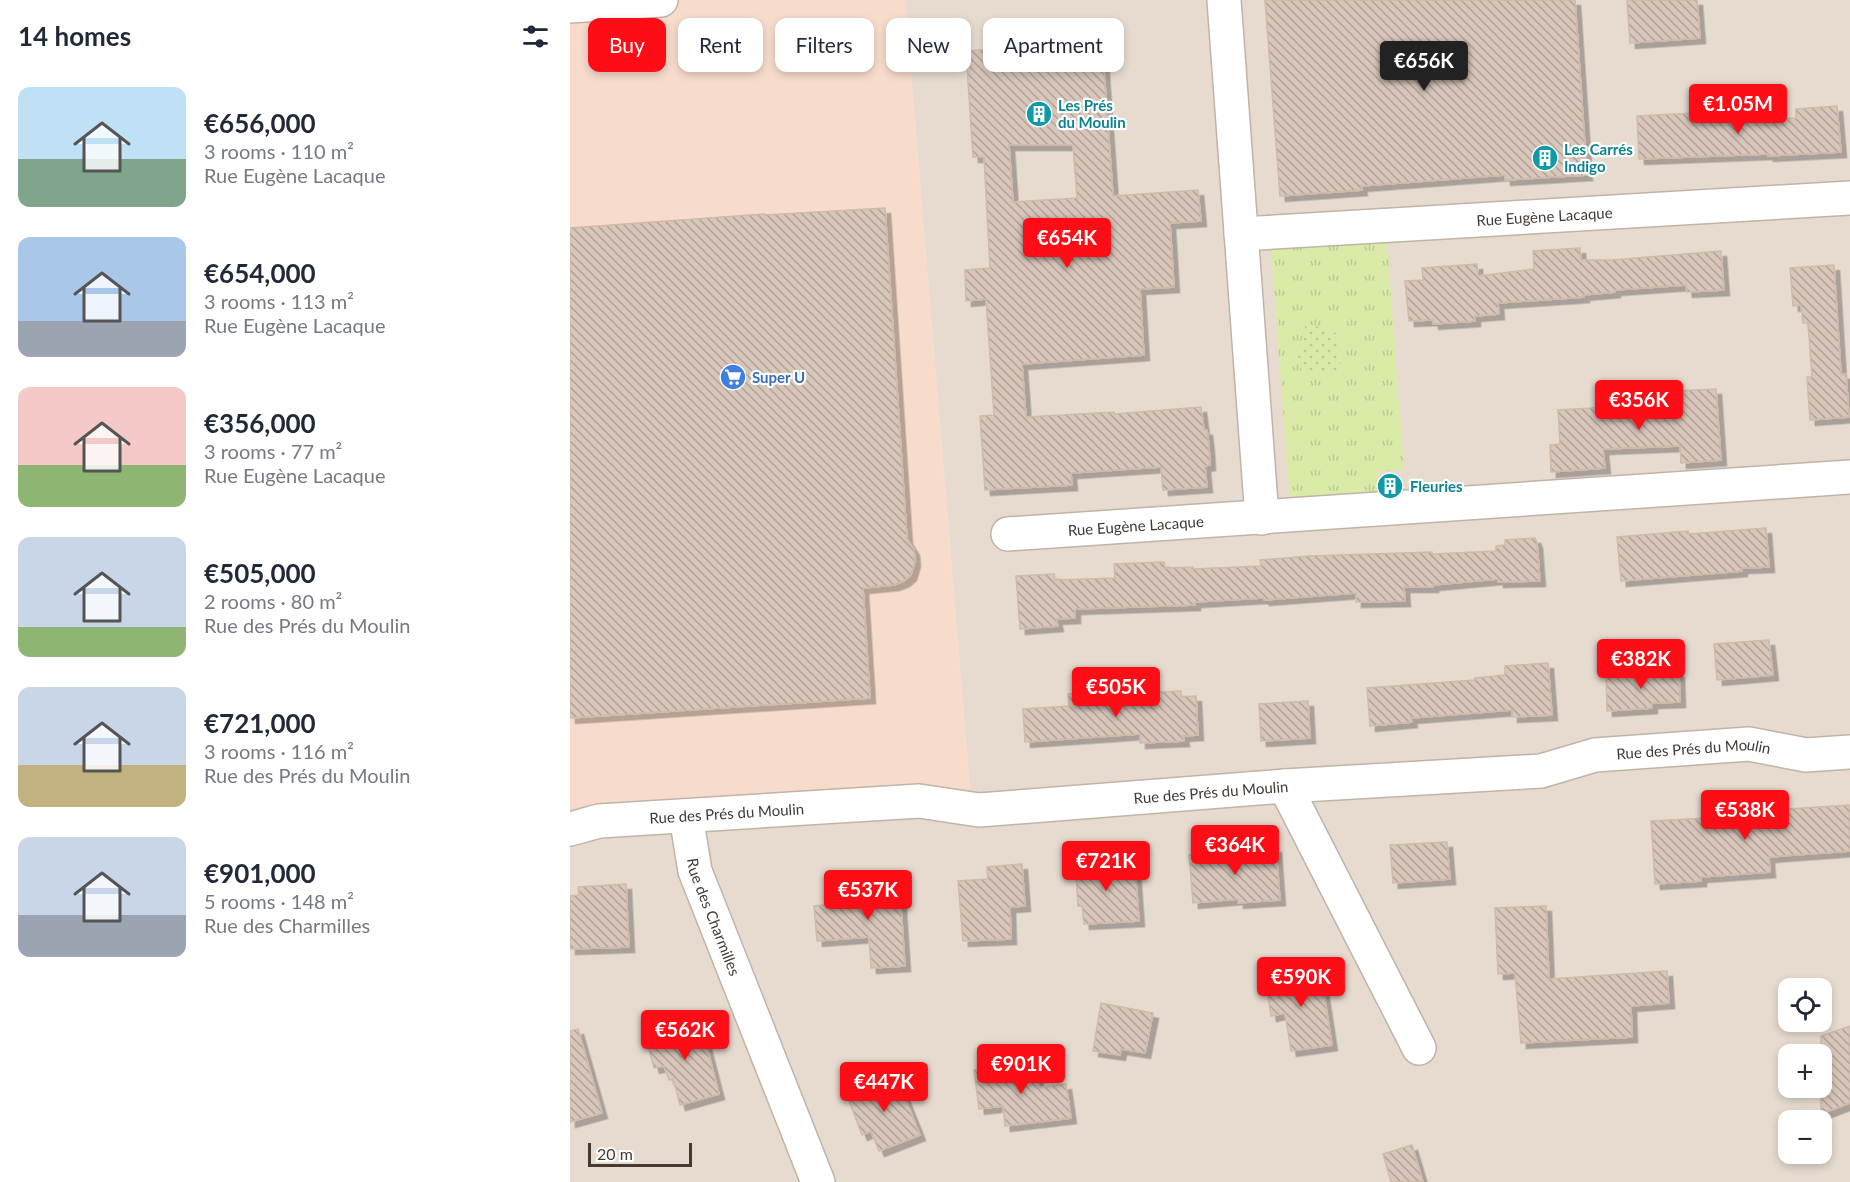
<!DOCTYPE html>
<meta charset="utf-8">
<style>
:root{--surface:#fff;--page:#f2f2f3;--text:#1f2937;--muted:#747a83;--accent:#ff0d16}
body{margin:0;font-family:Lato,sans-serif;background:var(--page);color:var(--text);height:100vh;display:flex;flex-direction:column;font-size:22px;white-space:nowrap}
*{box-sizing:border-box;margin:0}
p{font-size:20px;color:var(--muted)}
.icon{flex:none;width:33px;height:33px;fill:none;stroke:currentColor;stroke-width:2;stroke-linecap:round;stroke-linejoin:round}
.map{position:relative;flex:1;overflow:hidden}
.drawer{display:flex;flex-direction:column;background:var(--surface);width:570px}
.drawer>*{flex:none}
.banner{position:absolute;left:18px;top:18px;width:570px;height:54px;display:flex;gap:12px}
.tools{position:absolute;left:1208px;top:978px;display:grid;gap:12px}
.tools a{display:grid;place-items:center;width:54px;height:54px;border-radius:12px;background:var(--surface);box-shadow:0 3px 9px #0003;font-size:30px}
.scale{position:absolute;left:18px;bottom:15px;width:104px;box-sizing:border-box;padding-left:6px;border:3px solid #443a32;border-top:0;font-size:16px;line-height:21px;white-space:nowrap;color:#443a32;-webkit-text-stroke:4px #fff;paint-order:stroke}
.price{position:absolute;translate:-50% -51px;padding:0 14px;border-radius:6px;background:var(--accent);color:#fff;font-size:20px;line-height:39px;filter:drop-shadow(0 2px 3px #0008)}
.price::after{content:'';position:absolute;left:50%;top:36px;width:18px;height:14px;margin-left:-9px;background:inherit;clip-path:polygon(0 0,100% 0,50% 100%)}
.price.active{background:#222;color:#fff}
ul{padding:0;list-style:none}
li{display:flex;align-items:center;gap:18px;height:150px;padding:0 18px}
li span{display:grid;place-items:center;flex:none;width:168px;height:120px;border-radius:12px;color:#555}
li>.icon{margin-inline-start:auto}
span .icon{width:72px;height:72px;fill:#fffc;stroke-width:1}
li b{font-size:26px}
h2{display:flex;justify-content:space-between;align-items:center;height:72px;padding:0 18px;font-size:26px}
.chip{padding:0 21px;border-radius:12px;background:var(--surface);box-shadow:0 3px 9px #0003;font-size:21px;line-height:54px}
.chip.active{background:var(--accent);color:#fff}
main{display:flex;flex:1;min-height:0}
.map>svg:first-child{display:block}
.residential{fill:#e7dbd0;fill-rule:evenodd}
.commercial{fill:#f7dccb}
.grass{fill:url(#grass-tufts)}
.park{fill:url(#park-dots)}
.building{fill:url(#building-back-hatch);stroke:#d0baa9;stroke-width:1.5;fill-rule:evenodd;filter:url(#shadow)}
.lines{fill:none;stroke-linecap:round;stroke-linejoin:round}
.minor-casing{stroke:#c1b3a7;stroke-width:36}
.minor{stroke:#fff;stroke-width:33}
.labels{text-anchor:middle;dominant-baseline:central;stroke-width:4.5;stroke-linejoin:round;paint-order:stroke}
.culture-label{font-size:15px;font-weight:bold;fill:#0d838f;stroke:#fff;text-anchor:start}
.street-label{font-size:15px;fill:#443a32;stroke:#fff}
.shop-label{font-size:15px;font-weight:bold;fill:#366cbe;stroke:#fff;text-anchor:start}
</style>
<main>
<section class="drawer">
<h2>14 homes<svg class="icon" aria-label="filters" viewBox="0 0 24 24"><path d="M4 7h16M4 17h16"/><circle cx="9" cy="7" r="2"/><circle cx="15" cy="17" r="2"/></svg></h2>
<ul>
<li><span style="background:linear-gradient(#bfe0f5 60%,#7fa58c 0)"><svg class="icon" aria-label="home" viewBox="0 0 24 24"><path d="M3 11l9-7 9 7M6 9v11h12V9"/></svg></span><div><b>€656,000</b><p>3 rooms · 110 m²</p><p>Rue Eugène Lacaque</p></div></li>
<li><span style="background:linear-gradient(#a9c7e8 70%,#9aa5b1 0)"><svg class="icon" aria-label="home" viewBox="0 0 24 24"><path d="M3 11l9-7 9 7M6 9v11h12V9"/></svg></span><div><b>€654,000</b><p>3 rooms · 113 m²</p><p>Rue Eugène Lacaque</p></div></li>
<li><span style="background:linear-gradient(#f6c9c9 65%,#8fb573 0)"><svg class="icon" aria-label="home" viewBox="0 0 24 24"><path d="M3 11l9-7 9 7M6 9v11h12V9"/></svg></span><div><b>€356,000</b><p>3 rooms · 77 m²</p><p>Rue Eugène Lacaque</p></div></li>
<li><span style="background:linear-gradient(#c9d6e8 75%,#8fb573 0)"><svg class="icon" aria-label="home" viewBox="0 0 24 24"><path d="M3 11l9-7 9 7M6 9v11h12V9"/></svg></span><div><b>€505,000</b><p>2 rooms · 80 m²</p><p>Rue des Prés du Moulin</p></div></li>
<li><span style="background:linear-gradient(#c9d6e8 65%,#c2b280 0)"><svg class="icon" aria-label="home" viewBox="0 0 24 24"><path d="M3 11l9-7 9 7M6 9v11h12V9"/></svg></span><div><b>€721,000</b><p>3 rooms · 116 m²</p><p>Rue des Prés du Moulin</p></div></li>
<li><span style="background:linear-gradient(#c9d6e8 65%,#9aa5b1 0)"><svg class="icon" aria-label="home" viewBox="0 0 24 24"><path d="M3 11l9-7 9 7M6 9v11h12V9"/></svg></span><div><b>€901,000</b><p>5 rooms · 148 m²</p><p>Rue des Charmilles</p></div></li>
</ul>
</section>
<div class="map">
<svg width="1280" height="1182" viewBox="0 0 1280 1182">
<defs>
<pattern id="grass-tufts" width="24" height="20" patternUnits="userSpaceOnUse" patternTransform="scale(1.5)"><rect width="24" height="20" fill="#d9eba7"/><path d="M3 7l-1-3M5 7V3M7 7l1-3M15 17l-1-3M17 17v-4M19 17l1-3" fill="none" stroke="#bbca90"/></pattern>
<pattern id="park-dots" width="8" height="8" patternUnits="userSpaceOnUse" patternTransform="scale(1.5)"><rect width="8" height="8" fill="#d9eba7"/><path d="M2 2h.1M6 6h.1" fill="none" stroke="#bbca90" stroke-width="1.8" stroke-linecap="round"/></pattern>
<pattern id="building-back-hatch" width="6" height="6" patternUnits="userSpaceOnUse" patternTransform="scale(1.5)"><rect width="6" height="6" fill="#d8c6ba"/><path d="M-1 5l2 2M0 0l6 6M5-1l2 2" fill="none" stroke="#b1a298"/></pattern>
<filter id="shadow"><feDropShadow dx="5.5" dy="5.5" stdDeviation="0" flood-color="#0004"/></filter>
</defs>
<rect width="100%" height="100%" fill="#f3eae2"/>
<path class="residential" d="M335,0H1280V1182H0V812L400,789ZM1218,988H1251V1022H1218ZM1218,1054H1251V1088H1218ZM1218,1120H1251V1154H1218Z"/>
<path class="commercial" d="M0,0H335L400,790L0,812Z"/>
<path class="grass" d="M817,240L834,470L807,471L809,499L720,505L701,248Z"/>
<path class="park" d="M736,323L769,334L771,371H732L728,355Z"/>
<path class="building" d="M695,0H1005L1017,175L935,180V175L791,186L792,190L710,196Z
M1057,0H1127L1130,38L1060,43Z
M532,42L543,196L628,190L631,221L600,223L604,287L570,289L574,355L452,364L456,417L544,412V414L631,407L634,430H637L639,447L640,465L635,466L637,487L593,490L591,467L501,473L502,485L415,490L410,416L424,415L416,299L396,301L395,270L420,268L414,157H403L396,51ZM439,145H503L507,198L443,202Z
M1267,106L1271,152L1198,156V154L1069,159L1067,116L1165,111L1166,122L1226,118V109Z
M315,208L337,539L344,550L345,561L341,575L334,581L324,585L293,588L300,698L0,718V228L195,214V215Z
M1010,248L1011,260H1042L1151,251L1154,290L1117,292L1116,285L1045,290V292L1013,295L1014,297L928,303L929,314L905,316V321L863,324V320L839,321L835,281L853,280L852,268L907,264L908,276L964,269L963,251Z
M1264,265L1271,374H1276L1279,417L1240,420L1237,377H1242L1238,323H1233L1231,305L1223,306L1220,268Z
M1146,389L1151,460L1111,463L1110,446L1033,449L1035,468L981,472L980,445L990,444L988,410L1107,403L1106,391Z
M1196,528L1199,567L1172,568V571L1051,581L1047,537L1118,531L1119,534Z
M965,538L967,543L970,581L928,582V579L863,585V587H834L835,601L786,602V593L694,600L693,598L625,602V605L505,609V618L486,619L488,626L450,629L446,576L484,574L485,580L545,578L544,564L594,562L595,568L623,567V569L691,566L690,560L740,556L862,552V554L926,551V546L935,545V540Z
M1199,640L1203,675L1147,680L1144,644Z
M978,663L982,715L942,717V710L841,718L842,722L800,726L797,688L905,680V678L935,675V666Z
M1080,670V675L1109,672L1110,702L1082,703V708L1037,711L1036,673Z
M611,691V697L626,696L628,735L613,736L614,741L570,743V734L455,742L453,709L499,706L498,694L529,692L530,695Z
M738,701L740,738L691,741L689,704Z
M1280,805V851L1199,857L1200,872L1131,877V881L1085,884L1081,821L1155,817L1154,813Z
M877,842L880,879L823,883L820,845Z
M706,847L710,900L668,903V899L623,903L619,855Z
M538,859L539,869L565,867L569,921L514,924L512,906H508L505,861Z
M452,864L455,906L440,907L441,939L393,941L388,881L418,879L417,867Z
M329,876L335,966L301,968L299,937L247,941L244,906L273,903L272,897L297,895L296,879Z
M56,884L59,947L0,949V896L9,895L8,887Z
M976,906L979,979L1097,971L1099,1003L1061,1006L1062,1037L951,1043L945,973L928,974L925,908Z
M750,968L762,1045L721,1051L715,1013L701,1016L695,977Z
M531,1003L583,1013L575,1053L551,1049L550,1055L523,1051Z
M130,1020L149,1094L110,1105L103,1079L99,1080L94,1066L84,1068L75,1035Z
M1280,1026V1103L1251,1114V1036Z
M8,1029L32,1113L0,1122V1031Z
M465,1062L469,1088L496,1084L501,1118L435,1126L433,1106L409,1109L404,1070Z
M326,1075L350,1135L309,1151L301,1131L292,1135L278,1098L286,1094L285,1092Z
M842,1145L853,1182H821L813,1154Z"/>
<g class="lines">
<g class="minor-casing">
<g id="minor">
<path d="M654,0L692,518"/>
<path d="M0,6L91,0"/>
<path id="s1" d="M671,234L1280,198"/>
<path id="s2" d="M438,534L1280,477"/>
<path d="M715,786L849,1048"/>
<path id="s3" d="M116,816L125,871L248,1182"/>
<path id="s4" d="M0,829L29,821L349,801L409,810L715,786L971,771L1025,755L1179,744L1236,755L1280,752"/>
</g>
</g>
<use href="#minor" class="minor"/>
</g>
<defs>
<g id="building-disc" transform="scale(1.35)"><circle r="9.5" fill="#0f9aa8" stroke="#fff"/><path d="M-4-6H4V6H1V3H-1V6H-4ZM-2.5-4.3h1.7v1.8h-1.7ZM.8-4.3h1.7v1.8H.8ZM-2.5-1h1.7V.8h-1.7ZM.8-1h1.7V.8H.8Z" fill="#fff"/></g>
<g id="supermarket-disc" transform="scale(1.35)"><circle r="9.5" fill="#3f7fe0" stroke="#fff"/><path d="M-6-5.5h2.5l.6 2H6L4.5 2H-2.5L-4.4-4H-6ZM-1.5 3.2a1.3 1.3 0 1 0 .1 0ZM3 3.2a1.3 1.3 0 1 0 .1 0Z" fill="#fff"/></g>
</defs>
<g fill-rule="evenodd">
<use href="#building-disc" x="469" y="114"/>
<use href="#building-disc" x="975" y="158"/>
<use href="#supermarket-disc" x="163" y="377"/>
<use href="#building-disc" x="820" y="486"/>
</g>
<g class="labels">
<g class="culture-label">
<text x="488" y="105">Les Prés<tspan x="488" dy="17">du Moulin</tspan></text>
<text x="994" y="149">Les Carrés<tspan x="994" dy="17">Indigo</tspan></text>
<text x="840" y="486">Fleuries</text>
</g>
<g class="street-label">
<text stroke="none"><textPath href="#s1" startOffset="304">Rue Eugène Lacaque</textPath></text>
<text stroke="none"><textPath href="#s2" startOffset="128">Rue Eugène Lacaque</textPath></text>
<text stroke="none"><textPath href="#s4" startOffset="1130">Rue des Prés du Moulin</textPath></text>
<text stroke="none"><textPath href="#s4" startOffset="644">Rue des Prés du Moulin</textPath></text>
<text stroke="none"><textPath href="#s4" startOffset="158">Rue des Prés du Moulin</textPath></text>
<text stroke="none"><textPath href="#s3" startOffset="105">Rue des Charmilles</textPath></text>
</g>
<g class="shop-label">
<text x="182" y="377">Super U</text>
</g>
</g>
</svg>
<div class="tools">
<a><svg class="icon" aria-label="locate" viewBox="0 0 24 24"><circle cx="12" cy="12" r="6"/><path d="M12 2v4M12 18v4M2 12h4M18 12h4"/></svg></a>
<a>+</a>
<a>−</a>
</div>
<div class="scale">20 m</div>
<b class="price active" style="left:854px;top:92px">€656K</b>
<b class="price" style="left:1168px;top:135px">€1.05M</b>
<b class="price" style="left:497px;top:269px">€654K</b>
<b class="price" style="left:1069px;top:431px">€356K</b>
<b class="price" style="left:1071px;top:690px">€382K</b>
<b class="price" style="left:546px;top:718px">€505K</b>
<b class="price" style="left:1175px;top:841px">€538K</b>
<b class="price" style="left:665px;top:876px">€364K</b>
<b class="price" style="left:536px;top:892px">€721K</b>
<b class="price" style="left:298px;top:921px">€537K</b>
<b class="price" style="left:731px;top:1008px">€590K</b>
<b class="price" style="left:115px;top:1061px">€562K</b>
<b class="price" style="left:451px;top:1095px">€901K</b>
<b class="price" style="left:314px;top:1113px">€447K</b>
<div class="banner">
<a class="chip active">Buy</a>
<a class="chip">Rent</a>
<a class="chip">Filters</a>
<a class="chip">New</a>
<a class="chip">Apartment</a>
</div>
</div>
</main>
